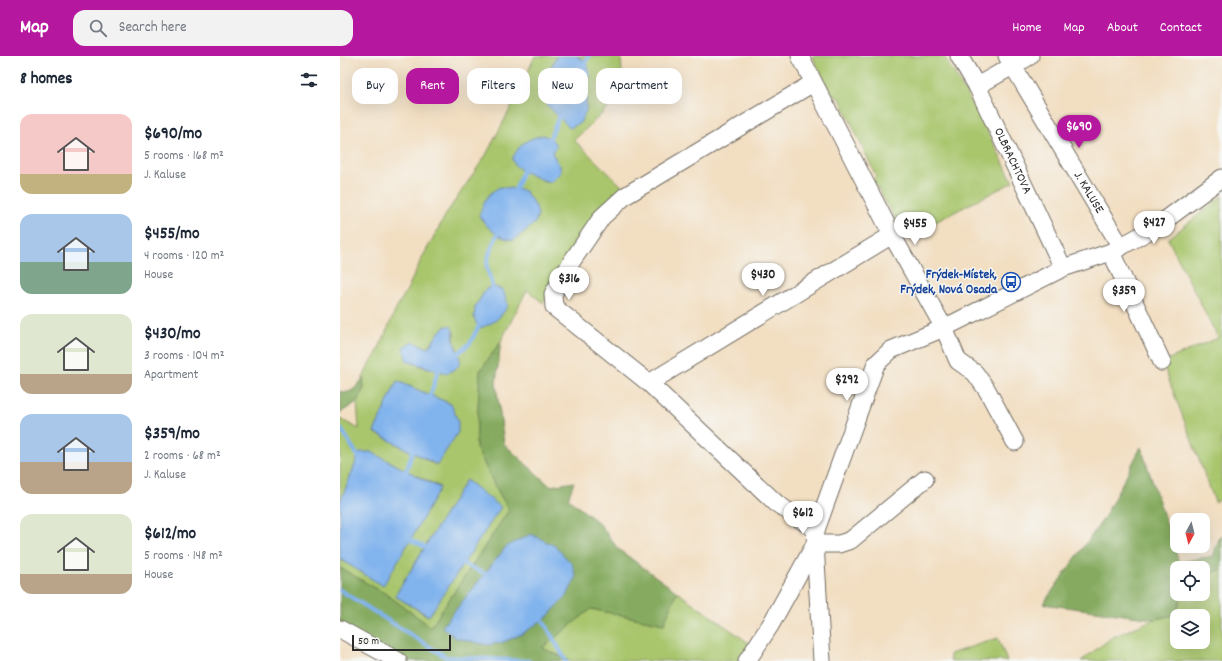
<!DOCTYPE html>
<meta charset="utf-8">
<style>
:root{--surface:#fff;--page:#f2f2f3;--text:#1f2937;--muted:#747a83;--accent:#b5179e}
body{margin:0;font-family:Dekko,sans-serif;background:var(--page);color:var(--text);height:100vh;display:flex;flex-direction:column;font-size:15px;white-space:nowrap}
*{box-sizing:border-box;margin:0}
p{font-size:13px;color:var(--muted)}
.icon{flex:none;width:22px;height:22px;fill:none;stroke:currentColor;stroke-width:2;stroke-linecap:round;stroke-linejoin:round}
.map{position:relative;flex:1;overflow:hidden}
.sheet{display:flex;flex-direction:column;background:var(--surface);width:340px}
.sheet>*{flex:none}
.hud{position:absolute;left:12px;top:12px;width:380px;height:36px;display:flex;gap:8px}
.needle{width:26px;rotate:187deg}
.buttons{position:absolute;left:830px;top:457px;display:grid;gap:8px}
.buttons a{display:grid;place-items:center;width:40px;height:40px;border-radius:8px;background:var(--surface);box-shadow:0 4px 16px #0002;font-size:20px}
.scale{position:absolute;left:12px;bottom:10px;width:99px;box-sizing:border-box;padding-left:4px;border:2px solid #2b2b2b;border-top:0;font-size:11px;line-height:14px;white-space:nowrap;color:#2b2b2b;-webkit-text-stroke:3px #f6f6f2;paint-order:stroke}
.price{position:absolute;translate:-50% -34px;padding:0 9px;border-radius:14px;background:#fff;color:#222;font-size:13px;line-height:26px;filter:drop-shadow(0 1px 2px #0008)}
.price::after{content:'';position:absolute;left:50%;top:24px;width:12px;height:9px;margin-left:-6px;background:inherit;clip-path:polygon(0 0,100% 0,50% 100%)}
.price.on{background:var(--accent);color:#fff}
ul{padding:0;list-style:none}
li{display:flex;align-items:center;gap:12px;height:100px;padding:0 20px}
li span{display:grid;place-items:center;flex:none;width:112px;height:80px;border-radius:12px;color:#555}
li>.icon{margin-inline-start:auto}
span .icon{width:48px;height:48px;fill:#fffc;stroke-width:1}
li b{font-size:17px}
h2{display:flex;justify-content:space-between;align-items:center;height:48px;padding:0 20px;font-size:17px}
.chip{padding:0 14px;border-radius:12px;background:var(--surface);box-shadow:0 4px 16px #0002;font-size:14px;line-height:36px}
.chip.on{background:var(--accent);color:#fff}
header{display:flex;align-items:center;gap:24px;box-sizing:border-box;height:56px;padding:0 20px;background:var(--accent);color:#fff}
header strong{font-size:19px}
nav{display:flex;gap:22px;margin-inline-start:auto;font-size:14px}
.search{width:280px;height:36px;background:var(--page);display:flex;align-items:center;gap:10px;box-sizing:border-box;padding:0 14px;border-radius:12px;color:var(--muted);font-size:15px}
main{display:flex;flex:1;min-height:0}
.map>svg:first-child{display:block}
.green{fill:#a9c66d;stroke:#6a784c;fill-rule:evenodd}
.forest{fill:#86ab60;stroke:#586b46}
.water{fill:#81b3ed;stroke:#566f8c}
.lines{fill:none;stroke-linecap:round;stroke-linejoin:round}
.stream{stroke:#81b3ed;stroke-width:4}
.minor-casing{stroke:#716a60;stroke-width:19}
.minor{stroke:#fff;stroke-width:17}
.labels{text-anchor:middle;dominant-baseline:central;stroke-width:3;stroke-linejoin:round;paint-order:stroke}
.street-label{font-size:13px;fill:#2b2b2b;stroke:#f6f6f2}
.transit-label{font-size:13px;font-weight:bold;fill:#164399;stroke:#f6f6f2;text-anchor:end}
</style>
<header>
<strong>Map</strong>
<div class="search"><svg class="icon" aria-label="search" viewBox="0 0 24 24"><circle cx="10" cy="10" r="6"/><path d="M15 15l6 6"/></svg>Search here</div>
<nav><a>Home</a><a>Map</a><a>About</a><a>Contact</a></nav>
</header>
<main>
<section class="sheet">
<h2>8 homes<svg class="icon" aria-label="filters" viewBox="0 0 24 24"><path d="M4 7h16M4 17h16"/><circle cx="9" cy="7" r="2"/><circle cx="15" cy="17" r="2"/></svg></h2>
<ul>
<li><span style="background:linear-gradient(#f6c9c9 75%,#c2b280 0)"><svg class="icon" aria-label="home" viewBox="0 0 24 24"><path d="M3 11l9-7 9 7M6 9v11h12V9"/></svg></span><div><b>$690/mo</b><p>5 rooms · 168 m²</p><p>J. Kaluse</p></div></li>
<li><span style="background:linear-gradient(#a9c7e8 60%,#7fa58c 0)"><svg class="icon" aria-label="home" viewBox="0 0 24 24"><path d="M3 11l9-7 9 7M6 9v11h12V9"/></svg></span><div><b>$455/mo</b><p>4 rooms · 120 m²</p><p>House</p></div></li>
<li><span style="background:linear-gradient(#dfe7d0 75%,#b9a48a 0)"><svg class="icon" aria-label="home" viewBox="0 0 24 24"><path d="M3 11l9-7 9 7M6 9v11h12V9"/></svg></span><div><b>$430/mo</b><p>3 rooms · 104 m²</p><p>Apartment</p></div></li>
<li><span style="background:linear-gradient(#a9c7e8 60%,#b9a48a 0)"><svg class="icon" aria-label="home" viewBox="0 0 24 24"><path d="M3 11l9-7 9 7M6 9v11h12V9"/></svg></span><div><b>$359/mo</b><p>2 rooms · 68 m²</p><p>J. Kaluse</p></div></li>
<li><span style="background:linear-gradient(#dfe7d0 75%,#b9a48a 0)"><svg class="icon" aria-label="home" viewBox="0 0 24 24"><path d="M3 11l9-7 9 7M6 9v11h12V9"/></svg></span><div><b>$612/mo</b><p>5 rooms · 148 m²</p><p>House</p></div></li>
</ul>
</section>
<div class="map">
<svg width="882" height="605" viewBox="0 0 882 605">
<rect width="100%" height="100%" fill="#f6f6f2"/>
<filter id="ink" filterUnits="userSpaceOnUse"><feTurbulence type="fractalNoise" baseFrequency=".025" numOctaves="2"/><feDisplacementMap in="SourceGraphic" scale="8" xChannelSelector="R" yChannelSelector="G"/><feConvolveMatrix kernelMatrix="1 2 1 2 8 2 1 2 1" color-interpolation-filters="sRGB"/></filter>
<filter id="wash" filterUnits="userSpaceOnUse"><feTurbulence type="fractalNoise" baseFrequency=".012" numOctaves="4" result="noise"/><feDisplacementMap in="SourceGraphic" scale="16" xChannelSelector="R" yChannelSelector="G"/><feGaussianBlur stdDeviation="0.9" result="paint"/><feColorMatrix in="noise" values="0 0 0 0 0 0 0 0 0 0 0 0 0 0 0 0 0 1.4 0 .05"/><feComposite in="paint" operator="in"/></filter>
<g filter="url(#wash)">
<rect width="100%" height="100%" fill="#f2dec1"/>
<path class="green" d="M195,0H217L205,22L247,33L250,19L242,3L236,0H281L283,38L234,84L286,134L247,173L203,247L187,234L161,285L140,315L136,391L154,428L169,454L91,571L46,538L0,512V503L43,529L75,476L100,431L31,397L20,396L0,446V363L19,373L17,346L24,332L23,322L29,308L36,299L57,251L67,234L82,202L108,155L146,99L176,42ZM216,88L212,97L220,110L221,116L211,126H206L176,110ZM114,275L115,288L118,295L106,317L87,312L67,305L73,286L88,292L94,284ZM57,325L111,348L96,409L34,376ZM126,424L160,452L88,560L55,540Z
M472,0H604L638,57L673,126L564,182C556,161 543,143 533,124L536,120L500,43L491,37Z
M882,140V443L875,446L822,306L878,282L828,183Z
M882,513V605H741L771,582L814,563L835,559L843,538H863V521ZM837,560H863V586H837Z
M337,536L416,592L400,605H231L202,592L251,553L324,568Z
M658,582L667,605H610V598Z"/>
<path class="forest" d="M161,285L156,327L164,388L210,430L234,426L228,443L259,467L278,493L337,536L324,568L251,553L202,592L231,605H53L0,570V512L46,538L91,571L169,454L154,428L136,391L140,315Z
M23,322L24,332L17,346L0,357V335C11,340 17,330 23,322Z
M801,391L839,506L873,500L879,483L882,480V513L863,521V512H837V538H843L835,559L814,563L703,548L764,462Z"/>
<path class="water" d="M217,0H236L242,3L248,10L250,19L247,33L246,55L240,67L230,72L206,48L201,39L205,22Z
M203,79L210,82L217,89L212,97L220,110L221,116L211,126C203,125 180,115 175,109C174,107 173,105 172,103C181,87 185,84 203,79Z
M160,131L177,133L185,135L196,151L198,158L195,167L174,184C158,183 148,172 139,160C144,146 146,138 160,131Z
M152,230L163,234L168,249C162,261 153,268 140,272L136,267L134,261L135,251L146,233Z
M106,270H111C114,276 113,280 114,286C116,295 121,298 120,308L114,314L106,317L67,305L63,291L73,286L88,292L100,275Z
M57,325L111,348L118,365V376L97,409L34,376Z
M20,396H31L100,432L75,476L43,530L0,503V446Z
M126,424L161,451L89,560L55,540Z
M191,478L215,490L232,508L236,521L228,538L208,560L182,578L161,587L147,589L116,582L102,571L166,491Z"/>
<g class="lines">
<path class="stream" d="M243,10L249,0
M207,86L210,82L220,58
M174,137L183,114L186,111
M152,234C153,225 147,217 147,209C147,199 155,184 159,175
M115,300L130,287L141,266
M89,343L98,315L101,312
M0,371L21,405
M65,419L74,391
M68,480L71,484L89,493
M119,506L148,519
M0,534L106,601L189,605
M201,561L226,605"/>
</g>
</g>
<g filter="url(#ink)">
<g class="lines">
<g class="minor-casing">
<g id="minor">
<path d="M460,0L552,179L604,272L618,305L635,317L647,334L675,386"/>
<path id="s1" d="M619,0L637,30L723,212"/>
<path id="s2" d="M667,0L781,191"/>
<path d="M473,27L285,140L262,161L232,205L213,238L214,251L309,327L436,447L476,474"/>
<path d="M637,30L690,0"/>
<path d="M771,196L822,306"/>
<path d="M309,327L552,179"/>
<path d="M0,573L58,605"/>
<path d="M407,605L431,568L475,488H499L511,484L585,423"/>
<path d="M482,605L475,488L476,474L536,308L551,294L604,272L723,212L771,196L816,171L882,122"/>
</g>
</g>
<use href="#minor" class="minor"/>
</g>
</g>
<defs>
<g id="bus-ring" transform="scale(1)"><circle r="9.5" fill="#f6f6f2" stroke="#1a4fb4" stroke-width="1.5"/><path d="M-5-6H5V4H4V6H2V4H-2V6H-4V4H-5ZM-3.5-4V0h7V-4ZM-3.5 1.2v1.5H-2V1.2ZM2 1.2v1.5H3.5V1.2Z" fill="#1a4fb4"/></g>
</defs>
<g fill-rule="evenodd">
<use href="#bus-ring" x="671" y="226"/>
</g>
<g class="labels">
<g class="street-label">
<text stroke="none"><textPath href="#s1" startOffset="118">OLBRACHTOVA</textPath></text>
<text stroke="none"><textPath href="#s2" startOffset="159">J. KALUSE</textPath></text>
</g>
<g class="transit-label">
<text x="657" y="219">Frýdek-Místek,<tspan x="657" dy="15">Frýdek, Nová Osada</tspan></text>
</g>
</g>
</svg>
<div class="buttons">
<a><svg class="needle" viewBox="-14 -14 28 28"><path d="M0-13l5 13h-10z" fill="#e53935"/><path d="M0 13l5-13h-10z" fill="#747a83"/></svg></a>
<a><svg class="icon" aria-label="locate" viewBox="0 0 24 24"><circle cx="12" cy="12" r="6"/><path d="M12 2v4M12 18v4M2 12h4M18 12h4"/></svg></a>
<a><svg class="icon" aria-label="layers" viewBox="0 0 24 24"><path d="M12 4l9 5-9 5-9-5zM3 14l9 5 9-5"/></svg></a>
</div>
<div class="scale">50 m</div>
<b class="price on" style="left:739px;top:93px">$690</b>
<b class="price" style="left:814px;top:189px">$427</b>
<b class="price" style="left:575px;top:190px">$455</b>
<b class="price" style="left:423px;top:241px">$430</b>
<b class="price" style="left:229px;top:245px">$316</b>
<b class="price" style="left:784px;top:257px">$359</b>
<b class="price" style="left:507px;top:346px">$292</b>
<b class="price" style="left:463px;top:479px">$612</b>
<div class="hud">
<a class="chip">Buy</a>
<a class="chip on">Rent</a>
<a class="chip">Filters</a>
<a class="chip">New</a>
<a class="chip">Apartment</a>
</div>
</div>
</main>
